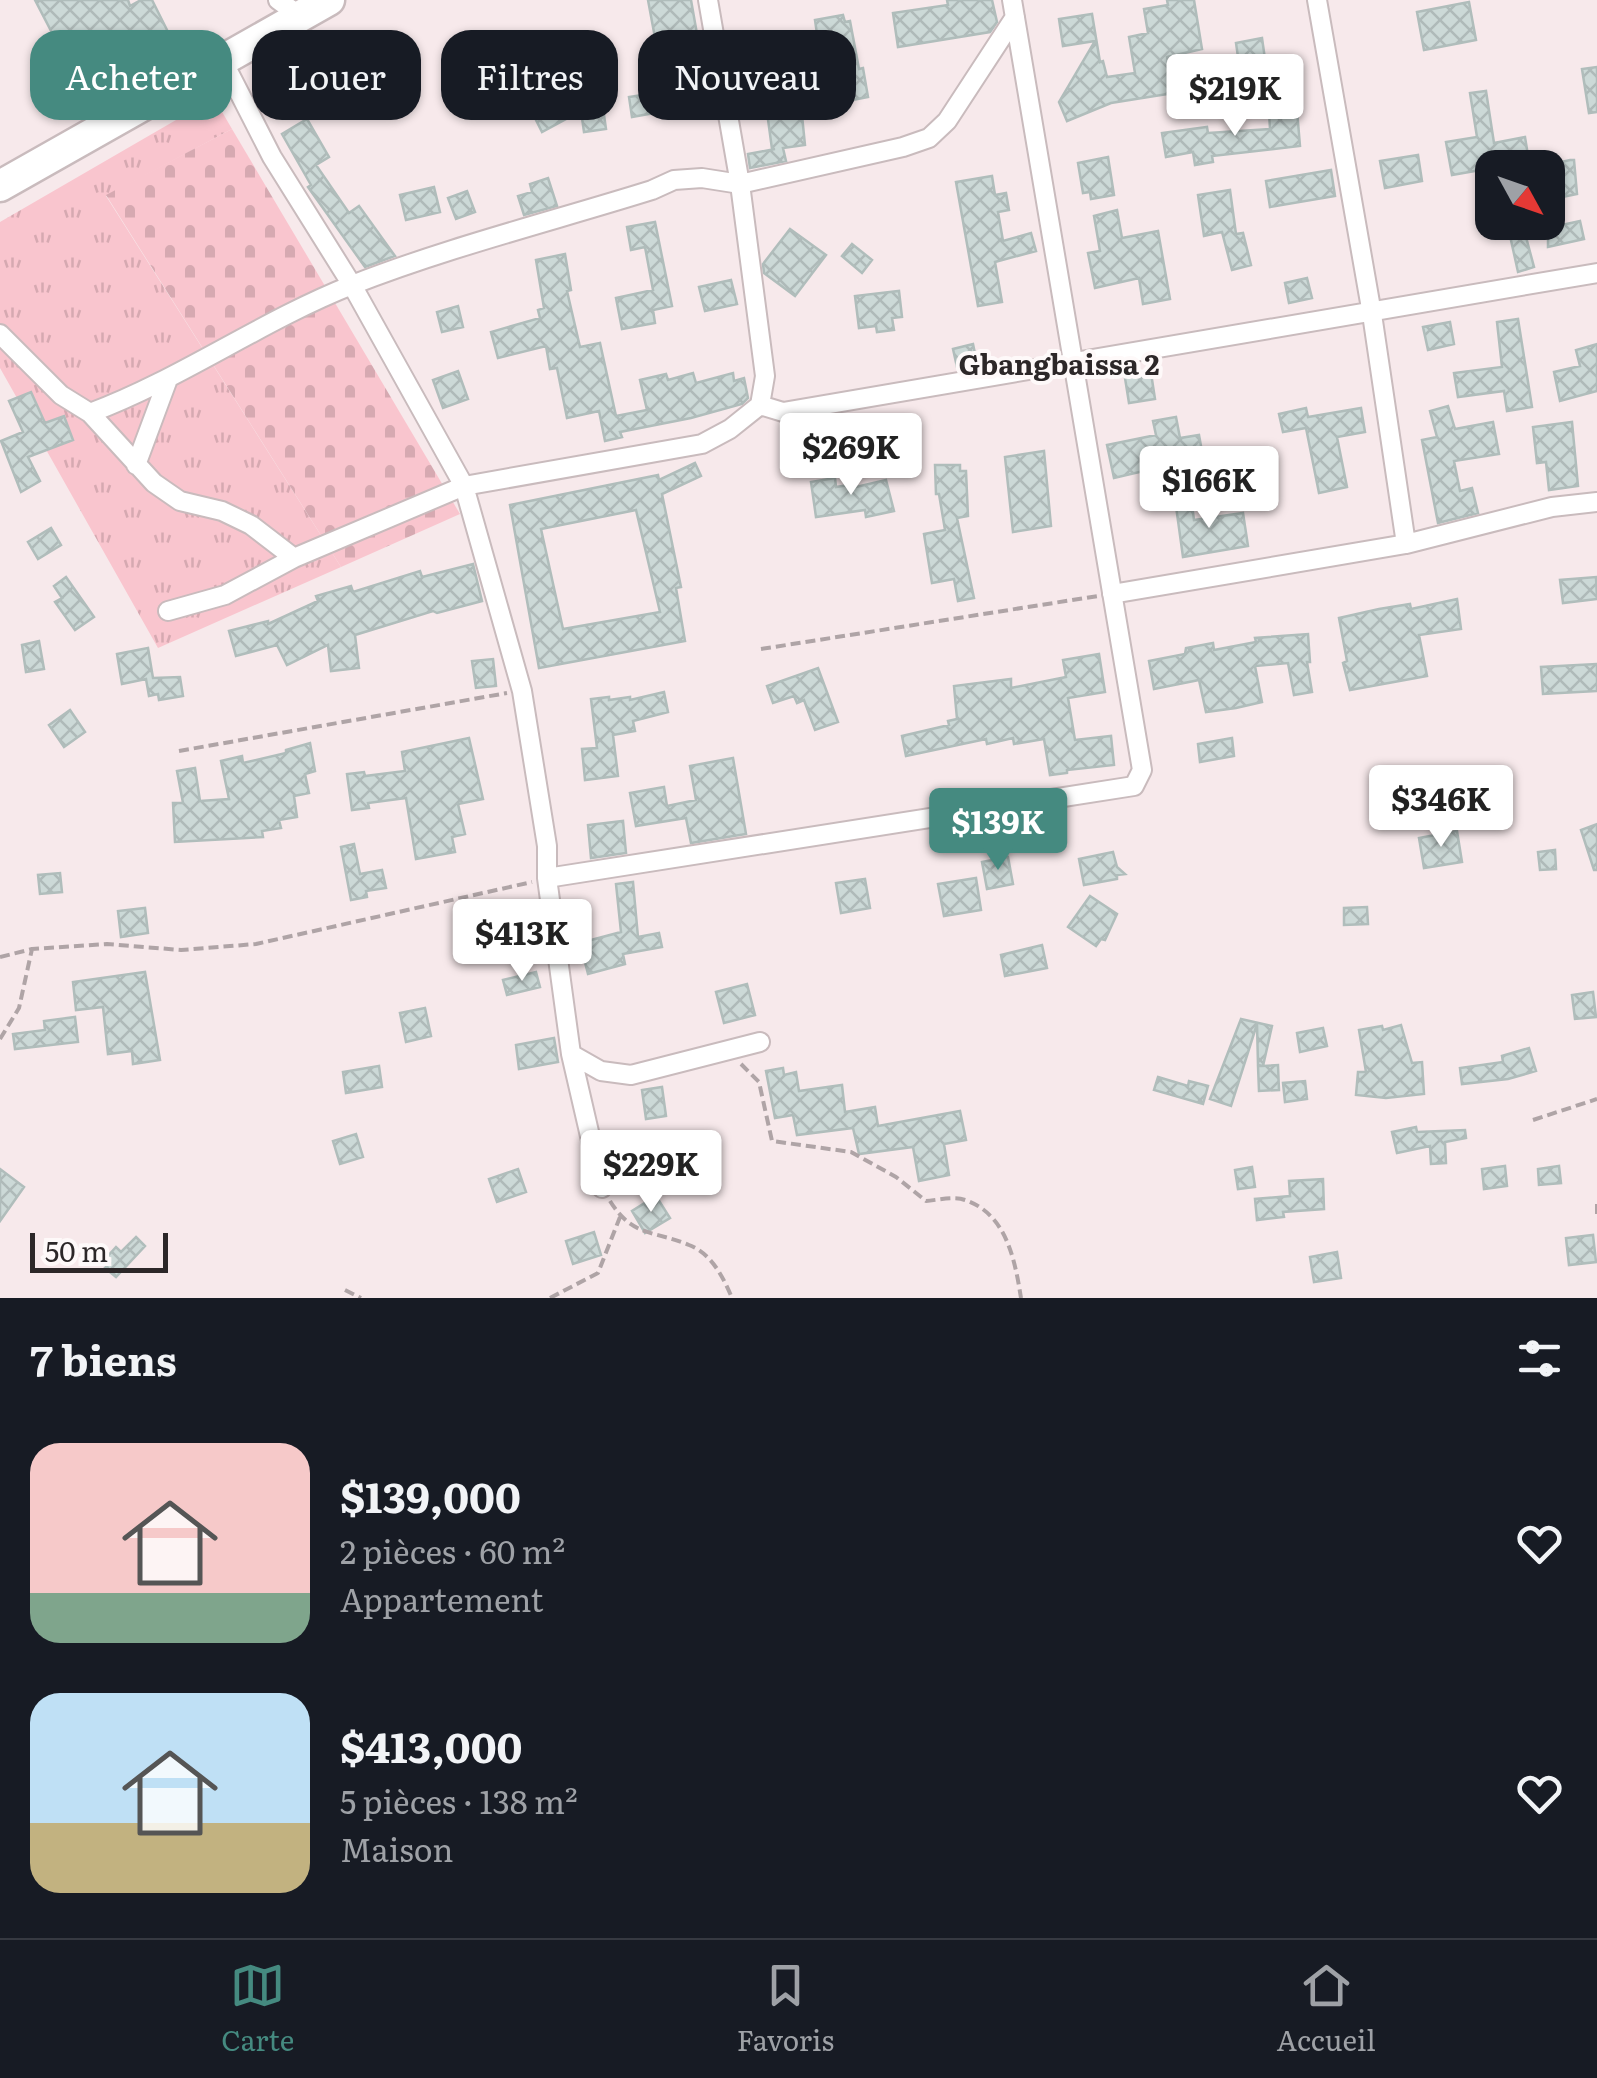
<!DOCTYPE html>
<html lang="fr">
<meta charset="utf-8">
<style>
:root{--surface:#171b24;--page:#242831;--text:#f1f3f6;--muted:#9ea1a6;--line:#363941;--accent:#458a80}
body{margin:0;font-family:Literata,serif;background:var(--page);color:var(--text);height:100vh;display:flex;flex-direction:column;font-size:38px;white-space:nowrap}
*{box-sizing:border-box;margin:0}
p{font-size:32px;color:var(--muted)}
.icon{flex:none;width:55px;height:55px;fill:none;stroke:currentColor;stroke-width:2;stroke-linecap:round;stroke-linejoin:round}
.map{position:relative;height:1298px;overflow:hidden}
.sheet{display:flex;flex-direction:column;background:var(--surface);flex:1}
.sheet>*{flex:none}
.top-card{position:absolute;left:30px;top:30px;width:1000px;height:90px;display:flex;gap:20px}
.needle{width:65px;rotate:130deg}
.fabs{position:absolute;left:1475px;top:150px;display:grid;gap:20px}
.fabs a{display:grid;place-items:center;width:90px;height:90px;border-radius:20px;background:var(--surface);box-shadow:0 2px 8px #0004;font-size:50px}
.scale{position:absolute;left:30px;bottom:25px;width:138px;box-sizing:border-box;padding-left:10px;border:5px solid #2c2728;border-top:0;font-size:28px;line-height:35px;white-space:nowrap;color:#2c2728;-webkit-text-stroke:8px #fef9f9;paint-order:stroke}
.price{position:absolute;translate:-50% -85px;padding:0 22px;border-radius:10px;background:#fff;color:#222;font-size:32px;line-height:65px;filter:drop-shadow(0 2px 5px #0008)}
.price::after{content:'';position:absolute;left:50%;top:60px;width:30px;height:22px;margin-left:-15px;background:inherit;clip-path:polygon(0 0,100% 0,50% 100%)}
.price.active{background:var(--accent);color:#fff}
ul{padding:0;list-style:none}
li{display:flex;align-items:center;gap:30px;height:250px;padding:0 30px}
li span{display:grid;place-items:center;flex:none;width:280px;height:200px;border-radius:30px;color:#555}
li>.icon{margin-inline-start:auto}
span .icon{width:120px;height:120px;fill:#fffc;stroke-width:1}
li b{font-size:42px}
h2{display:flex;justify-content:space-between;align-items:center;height:120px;padding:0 30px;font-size:42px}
.chip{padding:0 35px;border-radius:30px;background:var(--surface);box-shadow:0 2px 8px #0004;font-size:35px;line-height:90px}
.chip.active{background:var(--accent);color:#fff}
.tab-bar{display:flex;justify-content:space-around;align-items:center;height:140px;border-top:2px solid var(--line);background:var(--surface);font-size:28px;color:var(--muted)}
.tab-bar a{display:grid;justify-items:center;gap:5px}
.tab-bar .active{color:var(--accent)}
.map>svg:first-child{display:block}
.grass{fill:url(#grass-tufts)}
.cemetery{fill:url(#cemetery-stones)}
.building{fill:url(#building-cross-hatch);stroke:#b0bdbb;stroke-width:2.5;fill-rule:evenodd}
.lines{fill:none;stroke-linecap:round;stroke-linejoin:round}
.street-casing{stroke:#c9bbbd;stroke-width:22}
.highway-casing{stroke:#c9bbbd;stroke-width:35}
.path{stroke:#afa4a6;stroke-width:4;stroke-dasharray:10 5;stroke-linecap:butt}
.street{stroke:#fff;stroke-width:18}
.highway{stroke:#fff;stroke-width:30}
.labels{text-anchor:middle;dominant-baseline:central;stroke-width:8;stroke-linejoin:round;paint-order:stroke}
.neighbourhood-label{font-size:28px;font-weight:bold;fill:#2c2728;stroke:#fef9f9}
</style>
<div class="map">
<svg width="1597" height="1298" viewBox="0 0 1597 1298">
<defs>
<pattern id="grass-tufts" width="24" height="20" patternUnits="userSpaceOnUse" patternTransform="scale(2.5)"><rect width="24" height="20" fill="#f9c5ce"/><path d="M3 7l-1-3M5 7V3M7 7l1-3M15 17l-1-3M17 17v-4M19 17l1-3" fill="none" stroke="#d6a9b1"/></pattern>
<pattern id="cemetery-stones" width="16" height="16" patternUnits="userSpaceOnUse" patternTransform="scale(2.5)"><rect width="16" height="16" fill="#f9c5ce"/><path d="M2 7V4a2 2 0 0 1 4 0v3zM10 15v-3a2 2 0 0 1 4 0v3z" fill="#d6a9b1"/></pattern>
<pattern id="building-cross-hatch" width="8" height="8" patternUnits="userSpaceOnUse" patternTransform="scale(2.5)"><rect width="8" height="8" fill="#ccd9d7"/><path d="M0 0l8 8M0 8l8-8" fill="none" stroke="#afbab9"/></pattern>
</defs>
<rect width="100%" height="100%" fill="#f7e9eb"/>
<path class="grass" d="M214,98L232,129L106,196L341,567L158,648L0,368V222Z"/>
<path class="cemetery" d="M232,129L460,514L341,567L106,195Z"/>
<path class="building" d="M35,0H128L130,6L141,0H152L173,42L122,68L117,58L76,79Z
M648,0H691L697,34L692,35L701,72L663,81Z
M947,0H992L997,22L990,32L898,47L893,13L948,5Z
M1167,0H1194L1202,49L1167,57L1174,93L1111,103L1067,121L1059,102L1095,41L1063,46L1059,19L1092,14L1100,62L1103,61L1107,77L1135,73L1129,37L1148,33L1144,9L1168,5Z
M1469,2L1476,40L1424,50L1417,12Z
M843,15L845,22L850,21L859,69L863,68L868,97L832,104L823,40L818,41L815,20Z
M1262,38L1265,59L1239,64L1236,43Z
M759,41L764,67L740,71L735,46Z
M797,66L805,145L783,148L786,161L750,168L748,154L775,149H772L767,112L761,113L755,72Z
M1597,67V112L1589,113L1582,69Z
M668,91L671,110L632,117L629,97Z
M1486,91L1494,143L1525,137L1530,168H1492L1452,175L1446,142L1477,137L1470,93Z
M602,101L606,129L584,132L581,111L542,132L535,118L558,107Z
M1297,110L1300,146L1212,156L1213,162L1195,165L1193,152L1166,157L1162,133L1207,127L1208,133L1270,129L1269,112Z
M307,119L329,157L316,165L349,213L359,206L395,256L365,267L308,187L311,185L282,134Z
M1418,155L1422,181L1385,188L1380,161Z
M1108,157L1114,195L1091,199L1090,192L1083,193L1078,163Z
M1570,160H1574L1577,194L1548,200V165Z
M1331,170L1335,196L1270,207L1266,181Z
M992,176L995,195L1006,193L1009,210L998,212L1003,241L1031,233L1036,251L995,262L1002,302L978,306L956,182Z
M548,178L557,206L524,215L518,196L532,192L530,184Z
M434,187L440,212L406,220L400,195Z
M1230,190L1236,234L1243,233L1251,265L1232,270L1222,232L1204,236L1198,195Z
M467,191L475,212L456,219L448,198Z
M1117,210L1122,238L1158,231L1170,299L1143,304L1139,278L1095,288L1088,253L1100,251L1094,216Z
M1580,221L1584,239L1548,247V228Z
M655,222L672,306L653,310L655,323L622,329L616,298L653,290L645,247L631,250L627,227Z
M1507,222H1522L1534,267L1518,272Z
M790,229L826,255L795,296L764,273L763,264Z
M852,244L872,260L862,273L842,256Z
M565,254L571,290L567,291L580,347L600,343L616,416L647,410L640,380L666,374L668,380L693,373L696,383L733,373L734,381L744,378L748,398L742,404L691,418L620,432L622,437L605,441L599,411L567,418L557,368L550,369L546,346L498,358L491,332L540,318L538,310L544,308L536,260Z
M1307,278L1312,298L1289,303L1285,283Z
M731,280L737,304L705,311L699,287Z
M899,291L902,317L892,318L894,330L877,332L876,326L859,328L855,296Z
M458,306L463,327L442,332L437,312Z
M1518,319L1532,407L1507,411L1504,391L1458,397L1454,373L1502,367L1497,322Z
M1450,322L1454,344L1428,350L1423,327Z
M973,344L977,363L957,367L953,349Z
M1597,344V391L1560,401L1554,372L1580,366L1576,350Z
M458,371L468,399L443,408L433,380Z
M1151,373L1155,399L1129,403L1125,378Z
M31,392L45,423L64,416L73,440L28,457L40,481L21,492L1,441L23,432L9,401Z
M1448,406L1455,429L1493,422L1499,454L1454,461L1460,491L1472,488L1478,513L1438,523L1422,440L1437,437L1430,411Z
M1306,408L1308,417L1361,408L1365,432L1337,437L1347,487L1319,493L1306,428L1283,432L1279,414Z
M1176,417L1180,438L1199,435L1203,457L1114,478L1107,445L1156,435L1153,421Z
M1572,422L1578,486L1549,490L1546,462L1537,463L1533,427Z
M1044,451L1051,526L1013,532L1005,457Z
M1266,455L1269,477L1241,481L1238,458Z
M695,463L701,476L662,494L681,587L676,588L685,641L539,668L510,505L658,475L659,480ZM636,510L660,612L563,629L541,529Z
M935,465H960V471H966L968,516L957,518L974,598L958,601L954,579L932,583L924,534L945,530L939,494H936Z
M835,478L836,487L855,484L856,487L886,480L894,511L866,517L865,510L816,517L811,482Z
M1191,497L1194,520L1243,513L1248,546L1183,557L1175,499Z
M51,528L61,545L38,559L28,542Z
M473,564L482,601L437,613L433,611L355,635L359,668L331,671L328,645L287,665L277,645L236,656L229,631L268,621V624L318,601L316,596L351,586L353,592L420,571L422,577Z
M66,577L94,617L75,630L55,602L62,598L54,586Z
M1596,577L1597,599L1563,603L1560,580Z
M1457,599L1461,629L1419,635L1427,676L1350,690L1343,663L1347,661L1339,618L1379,609L1410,604L1411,609Z
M1308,634L1310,662H1307L1312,692L1294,695L1288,663L1255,666L1262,702L1236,708L1206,712L1199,680L1154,689L1149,661L1185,654L1186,648L1213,643L1214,650L1256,642L1255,638Z
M39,641L44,669L26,672L22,645Z
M148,648L153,678L180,677L183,696L159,700L158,694L149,696L146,679L122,684L117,654Z
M1099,654L1105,692L1068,698L1075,740L1111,736L1114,765L1067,770V773L1050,775L1044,739L1014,744L1013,738L987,744L986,739L906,756L902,736L949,725L948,721L957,719L954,686L1011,679V688L1066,677L1063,660Z
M493,659L496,686L476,688L472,661Z
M1597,664V691L1543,694L1541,667Z
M818,668L838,722L815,730L804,700L797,703L794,696L773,703L767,686Z
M664,692L668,712L633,721L635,731L613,735L618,776L585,780L582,749L597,748L591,699L609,697V700L630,697V700Z
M70,710L85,732L64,747L49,725Z
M469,738L483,799L458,804L465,834L452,837L455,852L416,859L406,798L368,803L369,808L352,810L347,774L364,772L365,776L405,771L402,752Z
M1232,738L1234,756L1200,762L1198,744Z
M310,743L315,771L305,774L309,793L294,796L297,817L279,820L281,828L262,831L263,837L175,842L173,803H183L177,771L195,768L200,801L229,799L221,761L242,756L243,763L286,753V750Z
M733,758L746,834L691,843L686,818L636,826L630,793L664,787L667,806L696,800L690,766Z
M623,821L626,853L591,858L588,825Z
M1597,824V870H1594L1581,830Z
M1457,831L1462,862L1424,868L1419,838Z
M354,844L360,874L382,870L386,888L366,891L367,897L351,900L341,847Z
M1555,850L1556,869L1540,870L1538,852Z
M1113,852L1117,867L1125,874L1117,875V879L1084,885L1079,859Z
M1008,857L1013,884L987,889L982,862Z
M60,873L62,892L40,894L38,875Z
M976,878L981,910L944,916L938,884Z
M865,879L870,908L841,913L836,883Z
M633,882L638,937L659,933L662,947L623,954L625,964L588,974L580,943L621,932L616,884Z
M1090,896L1117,914L1105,940L1101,939L1096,946L1068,927Z
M1367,907L1368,924L1344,925V908Z
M145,908L148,933L121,937L118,911Z
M1042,945L1047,968L1005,976L1001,955Z
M145,972L160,1060L133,1064L132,1051L108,1054L103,1007L76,1010L73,982Z
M536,972L540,987L507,995L503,980Z
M747,984L755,1015L724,1023L716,992Z
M1593,992L1596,1017L1575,1019L1572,995Z
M425,1008L431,1036L406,1042L400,1013Z
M75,1017L78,1042L15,1049L13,1034L45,1030L44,1021Z
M1241,1019L1272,1026L1263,1066L1278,1065L1279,1090L1259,1091L1258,1066H1263L1258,1065L1257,1024L1231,1106L1210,1099Z
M1401,1025L1412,1063L1422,1062L1424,1094L1386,1098L1356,1095L1358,1072H1366L1359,1030L1382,1026L1383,1030Z
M1323,1028L1327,1046L1300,1052L1297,1033Z
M554,1038L558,1062L519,1069L516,1045Z
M1529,1048L1536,1071L1508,1079L1462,1084L1460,1068L1503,1062L1502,1056Z
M379,1066L382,1087L346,1093L343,1072Z
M783,1068L784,1075L796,1072L799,1091L842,1085L845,1112L875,1107L878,1126L960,1111L966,1140L944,1144L949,1175L919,1181L913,1147L859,1154L853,1128L797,1135L793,1115L775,1118L766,1071Z
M1158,1077L1188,1086L1189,1081L1208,1086L1203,1104L1154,1090Z
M1305,1081L1307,1099L1285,1102L1283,1083Z
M662,1087L666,1116L646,1119L642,1090Z
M1416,1127L1417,1132L1465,1130L1466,1138L1445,1142L1446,1163L1431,1164L1430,1146L1397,1153L1392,1132Z
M356,1134L363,1157L340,1164L333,1141Z
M1505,1166L1507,1186L1484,1189L1482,1169Z
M1559,1166L1561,1183L1539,1185L1538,1169Z
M1252,1167L1255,1187L1238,1189L1235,1170Z
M0,1169L24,1187L0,1221Z
M518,1169L526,1192L497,1202L489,1179Z
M1323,1179L1324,1209L1283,1212L1284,1217L1257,1220L1255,1199L1290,1196L1289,1181Z
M656,1196L670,1218L645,1233L632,1211Z
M594,1232L601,1255L573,1264L566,1241Z
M1593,1235L1596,1262L1569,1265L1566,1238Z
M136,1237L145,1246L116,1277L105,1268L110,1263L106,1258L116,1247L121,1252Z
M1337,1252L1341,1278L1314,1282L1310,1257Z"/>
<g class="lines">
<g class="street-casing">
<path id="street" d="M278,0L300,16
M1317,0L1372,314L1406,544
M223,61L272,157L352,285L464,486L522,691L547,846V878L571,1054L602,1188
M0,334L61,395L90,413L154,483L180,501L222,511L251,525L294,558
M760,405L783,412L1597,273
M90,413C181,379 261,321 352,285C449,247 553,221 652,190L674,180L702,178L740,184L903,147L929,138L947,121L1015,17
M136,465L168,379
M1112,594L1406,544L1552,507L1597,502
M168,611L225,595L294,558L464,486L702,444L730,429L760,405L765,376L740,184L708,0
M547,878L1134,786L1142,770L1012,0
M571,1054L601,1071L631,1075L760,1042"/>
</g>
<g class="highway-casing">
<path id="highway" d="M0,186L329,0"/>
</g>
<path class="path" d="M761,649L1098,596
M179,751L507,693
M0,957L32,949L107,944L181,950L256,944L532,882
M0,1039L19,1008L32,949
M741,1064L759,1082L772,1141L851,1152L896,1177L926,1201C938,1200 954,1196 965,1200C1007,1214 1015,1261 1021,1298
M1533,1120L1597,1099
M610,1201C633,1238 654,1230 689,1245C712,1254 723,1277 732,1298
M1597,1204V1216
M345,1290L361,1298
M550,1298L598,1273L620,1217"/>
<use href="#street" class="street"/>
<use href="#highway" class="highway"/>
</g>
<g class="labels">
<g class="neighbourhood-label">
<text x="1059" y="363">Gbangbaissa 2</text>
</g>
</g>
</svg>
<div class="fabs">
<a><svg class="needle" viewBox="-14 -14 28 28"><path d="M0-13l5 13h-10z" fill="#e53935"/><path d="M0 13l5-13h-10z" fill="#9ea1a6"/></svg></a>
</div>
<div class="scale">50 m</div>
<b class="price" style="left:1235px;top:139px">$219K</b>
<b class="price" style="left:851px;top:498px">$269K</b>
<b class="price" style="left:1209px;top:531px">$166K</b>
<b class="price" style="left:1441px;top:850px">$346K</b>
<b class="price active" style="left:998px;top:873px">$139K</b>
<b class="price" style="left:522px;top:984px">$413K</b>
<b class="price" style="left:651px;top:1215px">$229K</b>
<div class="top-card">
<a class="chip active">Acheter</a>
<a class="chip">Louer</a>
<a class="chip">Filtres</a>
<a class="chip">Nouveau</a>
</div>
</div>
<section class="sheet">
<h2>7 biens<svg class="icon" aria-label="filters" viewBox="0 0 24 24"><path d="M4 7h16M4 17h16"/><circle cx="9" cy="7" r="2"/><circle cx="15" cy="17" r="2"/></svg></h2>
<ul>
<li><span style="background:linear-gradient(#f6c9c9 75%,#7fa58c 0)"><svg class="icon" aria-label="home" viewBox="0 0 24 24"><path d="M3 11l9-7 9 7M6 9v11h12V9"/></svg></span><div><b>$139,000</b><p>2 pièces · 60 m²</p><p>Appartement</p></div><svg class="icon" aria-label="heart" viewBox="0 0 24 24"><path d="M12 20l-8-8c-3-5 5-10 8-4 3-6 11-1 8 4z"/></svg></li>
<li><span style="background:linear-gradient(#bfe0f5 65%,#c2b280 0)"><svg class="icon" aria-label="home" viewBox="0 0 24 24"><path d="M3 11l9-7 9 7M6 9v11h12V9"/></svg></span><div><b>$413,000</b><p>5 pièces · 138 m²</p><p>Maison</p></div><svg class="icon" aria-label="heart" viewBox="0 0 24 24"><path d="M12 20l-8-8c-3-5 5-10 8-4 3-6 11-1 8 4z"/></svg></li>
</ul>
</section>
<nav class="tab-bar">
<a class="active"><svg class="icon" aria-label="map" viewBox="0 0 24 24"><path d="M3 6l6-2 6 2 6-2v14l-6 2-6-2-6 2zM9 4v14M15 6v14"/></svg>Carte</a>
<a><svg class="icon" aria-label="saved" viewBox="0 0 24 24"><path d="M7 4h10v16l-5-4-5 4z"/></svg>Favoris</a>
<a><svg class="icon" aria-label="home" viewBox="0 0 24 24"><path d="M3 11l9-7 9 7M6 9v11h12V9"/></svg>Accueil</a>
</nav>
